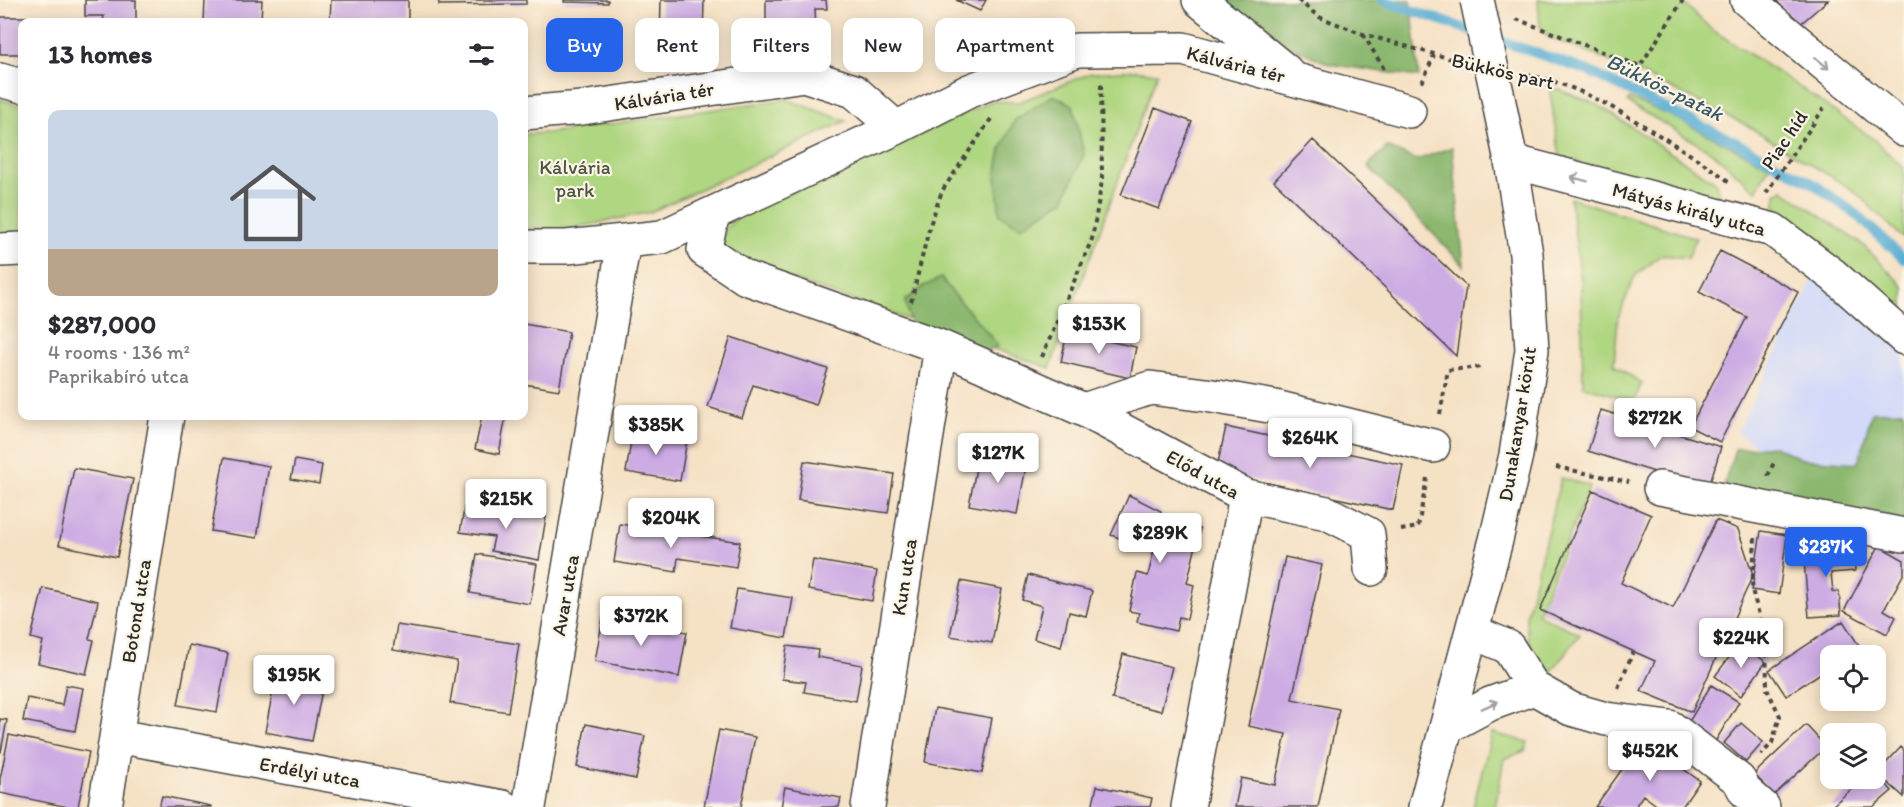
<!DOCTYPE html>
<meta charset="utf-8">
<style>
:root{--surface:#fff;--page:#f2f2f3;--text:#2b2b33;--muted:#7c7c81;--accent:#2563eb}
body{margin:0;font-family:Itim,sans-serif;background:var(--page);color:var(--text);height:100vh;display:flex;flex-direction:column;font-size:22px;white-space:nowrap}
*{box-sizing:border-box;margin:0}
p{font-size:20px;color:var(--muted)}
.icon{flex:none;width:33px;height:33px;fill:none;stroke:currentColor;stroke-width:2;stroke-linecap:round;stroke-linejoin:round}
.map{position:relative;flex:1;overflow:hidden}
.sheet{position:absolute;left:18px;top:18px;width:510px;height:402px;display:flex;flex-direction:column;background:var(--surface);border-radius:12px;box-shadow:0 3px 15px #0003}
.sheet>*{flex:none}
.guide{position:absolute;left:546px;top:18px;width:570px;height:54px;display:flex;gap:12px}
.fabs{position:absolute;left:1820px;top:645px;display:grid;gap:12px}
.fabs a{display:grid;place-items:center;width:66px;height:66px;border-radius:12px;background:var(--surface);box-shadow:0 3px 15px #0003;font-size:30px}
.price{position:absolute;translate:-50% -51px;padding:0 14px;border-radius:6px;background:#fff;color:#222;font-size:20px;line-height:39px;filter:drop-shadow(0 2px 3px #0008)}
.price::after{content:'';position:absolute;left:50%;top:36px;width:18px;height:14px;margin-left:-9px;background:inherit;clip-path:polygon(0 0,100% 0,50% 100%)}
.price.current{background:var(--accent);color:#fff}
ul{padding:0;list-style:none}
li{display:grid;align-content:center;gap:12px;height:318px;padding:0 30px}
li span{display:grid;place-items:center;height:186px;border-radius:12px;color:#555}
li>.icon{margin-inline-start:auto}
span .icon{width:108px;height:108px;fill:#fffc;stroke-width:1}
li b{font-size:26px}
h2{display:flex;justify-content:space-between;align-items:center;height:72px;padding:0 30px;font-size:26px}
.pill{padding:0 21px;border-radius:12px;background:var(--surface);box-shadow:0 3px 15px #0003;font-size:21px;line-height:54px}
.pill.current{background:var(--accent);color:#fff}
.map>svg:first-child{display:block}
.built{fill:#d2d9f9}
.green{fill:#afd680;stroke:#6d8056;stroke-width:1.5}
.forest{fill:#8bb76e;stroke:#5b714c;stroke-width:1.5}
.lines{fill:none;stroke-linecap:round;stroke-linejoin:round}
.stream{stroke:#58add4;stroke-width:10}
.building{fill:#cdace4}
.minor-casing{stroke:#494642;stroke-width:36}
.major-casing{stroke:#494642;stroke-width:36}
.path{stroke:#494642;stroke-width:4;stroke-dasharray:4.5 4.5;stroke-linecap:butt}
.minor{stroke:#fff;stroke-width:33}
.major{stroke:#fff;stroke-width:33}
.major-bridge-casing{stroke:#494642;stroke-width:36;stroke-linecap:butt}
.major-bridge{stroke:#fff;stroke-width:33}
.oneway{stroke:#a0a0a0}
.labels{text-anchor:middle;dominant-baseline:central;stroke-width:4.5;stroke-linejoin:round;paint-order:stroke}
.street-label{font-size:20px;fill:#2b2b2b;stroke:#fcf5e5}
.park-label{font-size:20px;fill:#4c5640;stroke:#fcf5e5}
.water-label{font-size:21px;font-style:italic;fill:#3b5866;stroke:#fcf5e5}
</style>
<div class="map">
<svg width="1904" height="807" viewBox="0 0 1904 807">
<rect width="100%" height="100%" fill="#fcf5e5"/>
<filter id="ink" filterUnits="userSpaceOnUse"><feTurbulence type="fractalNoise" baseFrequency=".0167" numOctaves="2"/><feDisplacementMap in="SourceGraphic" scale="12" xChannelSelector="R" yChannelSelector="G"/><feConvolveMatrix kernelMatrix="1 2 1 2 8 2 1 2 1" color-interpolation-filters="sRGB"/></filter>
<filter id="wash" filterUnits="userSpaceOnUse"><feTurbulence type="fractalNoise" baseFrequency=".008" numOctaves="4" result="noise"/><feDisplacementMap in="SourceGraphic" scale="24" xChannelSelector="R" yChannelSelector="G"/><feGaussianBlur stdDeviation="1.35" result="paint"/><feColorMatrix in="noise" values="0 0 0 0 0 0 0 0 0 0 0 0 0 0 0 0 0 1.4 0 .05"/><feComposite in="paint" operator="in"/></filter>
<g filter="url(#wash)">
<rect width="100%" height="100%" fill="#f5e1c4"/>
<path class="built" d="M1820,265L1904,342V470L1817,491L1737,432Z"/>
<path class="green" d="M1538,0H1680L1711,29L1785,77L1871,137L1904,168V239L1853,190L1746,125L1637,72L1548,37L1540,27Z
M1135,70L1157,73L1050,368L729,258L722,247L724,230L740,215L886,150L992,101L1019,102L1091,73Z
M1549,86L1598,105L1715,182L1722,203L1560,157Z
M0,99L22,106V233L0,234Z
M786,99L846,121L651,212L569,229L524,228V134L548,133Z
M1630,99L1667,114L1769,166L1756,191L1712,152L1627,102Z
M1783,190L1863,245L1904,287V327C1867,284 1819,243 1775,207L1776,194Z
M1570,198L1696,238L1688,258L1661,255L1635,276L1618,318L1614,365L1642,383L1634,401L1583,386L1581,281Z
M1561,478L1590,486L1537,614L1580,634L1551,672C1531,652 1526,645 1526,616Z
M1492,733L1528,742L1525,751L1504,759L1495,807H1473Z"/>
<path class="forest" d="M1222,0H1411L1419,77L1329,64L1256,31Z
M1053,95L1073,105L1084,154L1064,200L1021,227L1000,215L996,176L1001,149L1015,120Z
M1387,147L1417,160L1452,147L1464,266L1368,166Z
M941,278C959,302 980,322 998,346L982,353L911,324L905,301L924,286Z
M1904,411V548L1718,505L1735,449L1774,446L1802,459L1858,463L1872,412Z"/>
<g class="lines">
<path class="stream" d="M1382,0L1588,71L1731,140L1814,184L1857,215L1904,259"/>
</g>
<g id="blocks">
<path class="building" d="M85,0H136V22H103L104,16H85Z
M205,0H262L261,22H204Z
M331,0H408V22H330Z
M439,0H526V4L439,5Z
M564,0H608V3L564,2Z
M661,0H704L703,42L660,41Z
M766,0H826L827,9H815L816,30L766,31Z
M956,0H986L980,11Z
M1776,0H1828L1798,26Z
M0,17H42L41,22H22V54H0Z
M1155,108L1192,122L1159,209L1121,195Z
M1313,140L1466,286L1456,356L1274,181Z
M1720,251L1798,292L1720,442L1690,427L1747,317L1699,292Z
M524,324L569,332L559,390L524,384Z
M1067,332L1136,347L1130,378L1061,362Z
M731,337L828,369L816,405L753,385L742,418L708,407Z
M1601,410L1721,447L1708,489L1588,451Z
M482,416H506L499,454L475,449Z
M1226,427L1403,465L1393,510L1216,472Z
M633,430L687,440L680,481L626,472Z
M979,453L1027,462L1017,514L969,505Z
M224,458L269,466L257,538L211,531Z
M295,460L322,465L319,484L291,479Z
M804,461L894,474L888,513L798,500Z
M74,468L133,479L117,557L59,545Z
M1593,490L1651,515L1621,583L1673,608L1716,520L1738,529L1753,575L1692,712L1641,691L1655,661L1540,610Z
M1129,495L1161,511L1159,515L1200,529L1187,583L1194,585L1187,619L1179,617L1176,631L1137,622L1139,613L1129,611L1137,573L1148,576L1154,550L1111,535Z
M465,504L546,517L539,560L491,551L494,537L460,532Z
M620,524L740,542L736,567L678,558L676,572L614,562Z
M1761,531L1787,535L1779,594L1752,590Z
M1853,546L1855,571L1831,573L1833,592L1839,591L1841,615L1809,617L1803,550Z
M1879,546L1904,560V573L1884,610L1896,617L1887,634L1844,611Z
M477,554L537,564L530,604L470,593Z
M1285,557L1322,565L1292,699L1339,709L1318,807H1235L1241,778L1275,785L1286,734L1248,726Z
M813,560L877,571L872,601L808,590Z
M1028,575L1092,591L1086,616L1069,612L1061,647L1034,639L1042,606L1022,600Z
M961,581L1002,589L992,643L950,636Z
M43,588L98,601L89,639L94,640L86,674L38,663L43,641L31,638Z
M737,589L793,598L786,638L730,628Z
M603,617L687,632L679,677L595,661Z
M1843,621L1860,647L1848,656H1830V667L1786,696L1769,670Z
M397,625L519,644L508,712L450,703L457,661L393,650Z
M1740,643L1766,662L1741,696L1715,676Z
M189,645L228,653L217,712L178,705Z
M787,646L818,650L817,657L862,665L856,701L804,692L806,682L782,679Z
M1123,654L1172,667L1161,711L1112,699Z
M277,670L324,680L312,741L265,732Z
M66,685L83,688L75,731L23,721L27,698L62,705Z
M1711,685L1739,702L1715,742L1687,725Z
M935,708L992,718L982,773L925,762Z
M0,719L7,720L1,752H0Z
M1741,723L1763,742L1746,762L1724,743Z
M586,724L645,736L636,779L577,767Z
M1806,725L1826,747L1774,795L1754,774Z
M719,730L755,737L741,807H704Z
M9,735L89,752L78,807H68L0,793V779Z
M1643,740L1700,781L1682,807H1659L1643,795L1635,807H1595Z
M1901,747L1904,750V797L1877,773Z
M1875,771L1892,791L1873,807H1831L1864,778H1875Z
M1097,786L1152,798L1150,807H1092Z
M785,787L841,798L839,807H781Z
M162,796L211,806V807H159Z"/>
</g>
</g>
<g filter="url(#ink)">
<use href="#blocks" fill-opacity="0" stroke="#494642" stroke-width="1.5"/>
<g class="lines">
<g class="minor-casing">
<path id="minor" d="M1199,0L1286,71
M1747,0L1904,130
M0,80L22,86
M524,113L582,108L804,75L854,91L896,128
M1511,161L1773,230L1833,275L1904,338
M713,214L704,250L746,278L941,347L1084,410L1246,496L1188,807
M524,247H567L662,237L896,128L969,91L1077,50L1183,49L1409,111
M0,250L22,249
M1084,410L1150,388L1206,395L1275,407L1433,446
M1660,488L1904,535
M1246,496L1327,513L1368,534L1371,569
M1473,632L1508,647L1534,688L1571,709L1606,719L1670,727L1739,780L1745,791L1763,807
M1447,727L1490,704L1534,688
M117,736L503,807
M105,807L167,416
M529,807L624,241
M868,807L941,347"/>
</g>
<g class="major-casing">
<path id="major" d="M1425,807L1496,540L1516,455L1532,350L1526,254L1511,161L1497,93"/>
</g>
<path class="path" d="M1298,0L1319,17L1363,34L1455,60
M1516,19L1640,66L1683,0
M1363,34L1384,69
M1527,75C1572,83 1611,106 1649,129C1677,146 1705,163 1731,183
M1422,83L1434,55
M1766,193L1824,108
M911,302L930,225L942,191L991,119
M1042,357L1092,239L1102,181L1101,81
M1440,414L1448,370L1483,367
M1556,467L1629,482
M1768,476L1775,460
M1401,530L1418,527L1427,478
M1755,538L1752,590L1766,639L1767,689L1780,716L1772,743L1761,755
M1618,688L1633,652"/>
<use href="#minor" class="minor"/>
<use href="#major" class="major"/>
<g class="major-bridge-casing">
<path id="major-bridge" d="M1477,0L1497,93"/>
</g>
<use href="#major-bridge" class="major-bridge"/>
</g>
<defs><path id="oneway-shaft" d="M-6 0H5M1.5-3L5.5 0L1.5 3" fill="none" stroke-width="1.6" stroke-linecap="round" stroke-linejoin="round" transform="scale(1.5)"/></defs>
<g class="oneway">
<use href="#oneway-shaft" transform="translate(1822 63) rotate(40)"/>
<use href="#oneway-shaft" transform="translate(1579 179) rotate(-165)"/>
<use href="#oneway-shaft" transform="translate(1490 705) rotate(-24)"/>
</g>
</g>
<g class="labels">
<g class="street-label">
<text transform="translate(1236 64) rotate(14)">Kálvária tér</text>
<text transform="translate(1503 71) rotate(13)">Bükkös part</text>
<text transform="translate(664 96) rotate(-9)">Kálvária tér</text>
<text transform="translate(1784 140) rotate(-56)">Piac híd</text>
<text transform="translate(1689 209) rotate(15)">Mátyás király utca</text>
<text transform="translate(1517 424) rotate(-81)">Dunakanyar körút</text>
<text transform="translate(1203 474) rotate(29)">Előd utca</text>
<text transform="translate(904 577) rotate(-81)">Kun utca</text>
<text transform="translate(565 595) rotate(-80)">Avar utca</text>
<text transform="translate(136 611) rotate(-81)">Botond utca</text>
<text transform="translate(310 772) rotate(10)">Erdélyi utca</text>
</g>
<g class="park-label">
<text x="575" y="167">Kálvária<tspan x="575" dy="23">park</tspan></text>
</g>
<g class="water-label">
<text transform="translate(1665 87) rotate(26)">Bükkös-patak</text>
</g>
</g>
</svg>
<div class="fabs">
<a><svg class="icon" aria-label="locate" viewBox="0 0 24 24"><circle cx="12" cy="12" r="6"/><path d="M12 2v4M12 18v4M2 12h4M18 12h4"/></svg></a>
<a><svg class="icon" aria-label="layers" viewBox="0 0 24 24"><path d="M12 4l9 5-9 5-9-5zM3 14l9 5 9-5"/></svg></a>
</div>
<b class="price" style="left:1099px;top:355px">$153K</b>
<b class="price" style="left:1655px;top:449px">$272K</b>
<b class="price" style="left:656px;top:456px">$385K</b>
<b class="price" style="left:1310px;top:469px">$264K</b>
<b class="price" style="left:998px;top:484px">$127K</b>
<b class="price" style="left:506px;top:530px">$215K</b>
<b class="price" style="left:671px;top:549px">$204K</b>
<b class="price" style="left:1160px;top:564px">$289K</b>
<b class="price current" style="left:1826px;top:578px">$287K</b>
<b class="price" style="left:641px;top:647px">$372K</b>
<b class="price" style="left:1741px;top:669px">$224K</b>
<b class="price" style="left:294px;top:706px">$195K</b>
<b class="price" style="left:1650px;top:782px">$452K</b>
<div class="guide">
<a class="pill current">Buy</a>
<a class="pill">Rent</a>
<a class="pill">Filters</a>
<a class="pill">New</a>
<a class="pill">Apartment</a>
</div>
<section class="sheet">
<h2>13 homes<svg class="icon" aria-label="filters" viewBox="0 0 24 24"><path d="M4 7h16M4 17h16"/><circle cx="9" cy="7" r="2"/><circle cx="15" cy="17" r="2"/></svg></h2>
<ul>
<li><span style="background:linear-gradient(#c9d6e8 75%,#b9a48a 0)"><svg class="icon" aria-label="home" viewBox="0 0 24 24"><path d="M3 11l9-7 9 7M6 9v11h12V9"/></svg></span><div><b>$287,000</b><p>4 rooms · 136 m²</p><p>Paprikabíró utca</p></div></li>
</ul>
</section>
</div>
